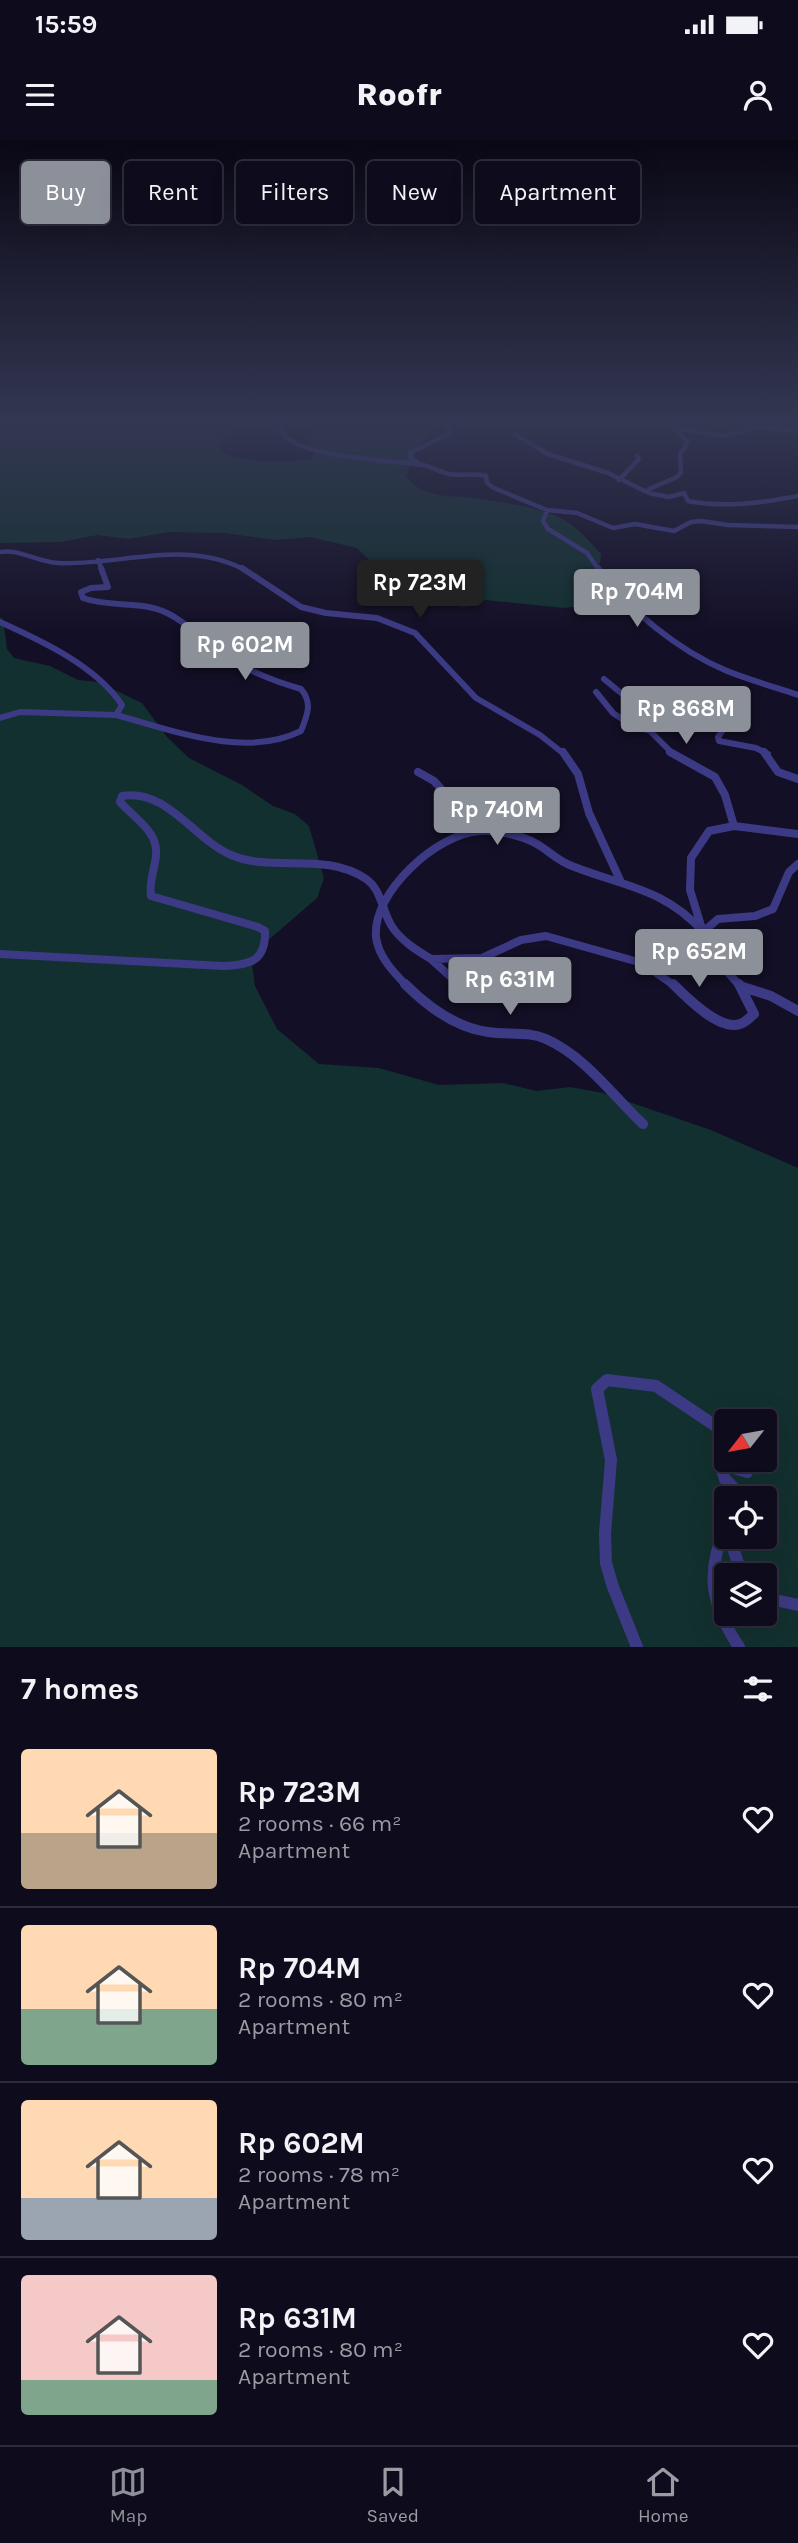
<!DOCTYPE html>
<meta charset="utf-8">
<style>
:root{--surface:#0e0b1c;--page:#1c1929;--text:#f1f3f6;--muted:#9b9ba3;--line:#2e2b3b;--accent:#8c9099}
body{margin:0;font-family:Karla,sans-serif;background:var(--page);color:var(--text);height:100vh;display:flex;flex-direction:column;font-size:26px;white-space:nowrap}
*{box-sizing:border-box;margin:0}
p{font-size:23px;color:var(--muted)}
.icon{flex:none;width:38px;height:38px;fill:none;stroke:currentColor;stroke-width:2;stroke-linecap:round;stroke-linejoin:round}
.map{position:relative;height:1507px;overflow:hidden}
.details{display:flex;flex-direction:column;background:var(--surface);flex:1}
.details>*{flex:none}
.guide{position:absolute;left:21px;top:21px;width:756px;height:63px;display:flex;gap:14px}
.needle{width:46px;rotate:239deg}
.fabs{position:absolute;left:714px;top:1269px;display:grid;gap:14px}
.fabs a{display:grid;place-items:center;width:63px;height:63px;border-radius:7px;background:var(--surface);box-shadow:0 7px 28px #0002,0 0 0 2px var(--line);font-size:35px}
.price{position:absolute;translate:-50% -60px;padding:0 16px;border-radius:7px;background:var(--accent);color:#fff;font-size:23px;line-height:46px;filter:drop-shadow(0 2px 4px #0008)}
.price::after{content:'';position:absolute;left:50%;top:42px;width:21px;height:16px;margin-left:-10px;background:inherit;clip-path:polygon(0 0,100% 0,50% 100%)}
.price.on{background:#222;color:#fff}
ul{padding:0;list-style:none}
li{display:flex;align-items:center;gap:21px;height:175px;padding:0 21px}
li+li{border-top:2px solid var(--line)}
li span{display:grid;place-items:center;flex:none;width:196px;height:140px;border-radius:7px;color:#555}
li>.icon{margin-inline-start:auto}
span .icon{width:84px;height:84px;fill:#fffc;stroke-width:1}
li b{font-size:30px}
h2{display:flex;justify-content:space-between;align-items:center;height:84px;padding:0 21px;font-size:30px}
.chip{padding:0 24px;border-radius:7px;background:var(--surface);box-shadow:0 7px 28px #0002,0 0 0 2px var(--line);font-size:24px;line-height:63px}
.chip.on{background:var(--accent);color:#fff}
.status{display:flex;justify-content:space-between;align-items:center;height:49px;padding:0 35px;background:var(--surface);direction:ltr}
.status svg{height:19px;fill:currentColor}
header{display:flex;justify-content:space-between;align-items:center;height:91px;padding:0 21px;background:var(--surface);font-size:32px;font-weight:800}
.menu{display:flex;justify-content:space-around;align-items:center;height:98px;border-top:2px solid var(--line);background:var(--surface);font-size:19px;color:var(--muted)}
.menu a{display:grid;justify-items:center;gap:4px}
.menu .on{color:var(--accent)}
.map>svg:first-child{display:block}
.green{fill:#12302f;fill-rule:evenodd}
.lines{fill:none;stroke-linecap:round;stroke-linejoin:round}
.minor-far4{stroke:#3d3a85;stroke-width:4.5}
.minor-far3{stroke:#3d3a85;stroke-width:6}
.minor-far2{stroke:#3d3a85;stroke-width:8}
.minor-far1{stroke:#3d3a85;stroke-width:10}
.minor{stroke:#3d3a85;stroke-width:12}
</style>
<div class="status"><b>15:59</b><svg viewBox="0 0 49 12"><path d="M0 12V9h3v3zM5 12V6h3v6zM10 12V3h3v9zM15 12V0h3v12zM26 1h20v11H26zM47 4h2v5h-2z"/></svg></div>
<header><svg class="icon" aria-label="menu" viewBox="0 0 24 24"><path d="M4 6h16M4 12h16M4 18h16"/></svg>Roofr<svg class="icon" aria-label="person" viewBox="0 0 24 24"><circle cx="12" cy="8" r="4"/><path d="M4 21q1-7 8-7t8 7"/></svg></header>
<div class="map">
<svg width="798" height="1507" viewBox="0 0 798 1507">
<rect width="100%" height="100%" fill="#130f26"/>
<path class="green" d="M0,283H243L233,287L220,304V310C237,324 291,323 313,319V313L303,294L338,283H419L432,295L419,305L406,336C422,360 457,355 482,359C506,363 533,366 556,376C575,383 588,400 601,414L600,423L588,440L596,459L582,466L563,468L486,460L464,467L445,464L432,457L383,443L373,424L357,408L310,397L276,400L224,393L169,392L129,399L97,395L61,402L0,403Z
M0,477L3,479L7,509L14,518L50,526L78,540L98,542L142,563L167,597L189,618L242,645L273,666L295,674L309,686L324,738L317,758L265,803L252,824L255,846L277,889L319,924L379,928L439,945L503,943L537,951L570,947L603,953L711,990L798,1028V1507H0ZM726,1281H765V1320H726ZM726,1358H765V1396H726ZM726,1435H765V1474H726Z"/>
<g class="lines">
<path class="minor-far4" d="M284,283L281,290C290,318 396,320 423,325C432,327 440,332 449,334C461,336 473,333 486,336L487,343L494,348L547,370L577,373L613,388L635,384L674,391L691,382L701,381L728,385L798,387
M798,291L755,287L725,296L674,288L688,302L680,314L681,332L677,337L649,349V353L669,357L684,353L688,361C724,368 762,363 798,356
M516,295L548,314L608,333L649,353
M418,323L410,318V313L450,293L446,283
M619,340L639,319L637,316
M547,370L543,381L548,389L587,413L599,430
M0,412C21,409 37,422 58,423C120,426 186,398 245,430
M98,420L102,430"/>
<path class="minor-far3" d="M101,428L108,447L91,448L81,452L83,458C110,468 140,460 167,473C188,483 204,501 223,514C247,531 273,541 301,549C313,563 307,576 301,591C245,619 172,590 116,575
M242,428L301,467L326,473L377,478L415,493L476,558L540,595L564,614
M598,428C628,470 679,511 727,531C750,540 774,547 798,555
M0,482C42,501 96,526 122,565L116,575L20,572L0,578
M604,539L627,558L658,571L721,588L723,590L718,597L719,601L756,608L768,614
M596,552L613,573L631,585L650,591L673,614"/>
<path class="minor-far2" d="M563,612L578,634L589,673L620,740
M670,612L715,637L725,655L734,686
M764,612L778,632L798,639
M418,632L434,641L478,690
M0,814L223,826C250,825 266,821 265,791L258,787L151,756C149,744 153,734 155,722C162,693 137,681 120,662L122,656C166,648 194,699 231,715C275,733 324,711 366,739C381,749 382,770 391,785C400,800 416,810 431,819
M453,839L431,819L482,818L521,800L546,796L642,823L675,846
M407,846C394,833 378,816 376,797C372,752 438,693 480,691C498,690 521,695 537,704C549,711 558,721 572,726C622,746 666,749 703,792L718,779L755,776L773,769L789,732L798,724
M740,846L717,820L703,792L690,750L691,718L709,691L734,686L798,694"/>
<path class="minor-far1" d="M405,844C427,866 457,888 488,892C508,895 528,891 546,899C586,917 612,955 643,984
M673,844C686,857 719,891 740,884C745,883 750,877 754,874L739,844
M740,846L771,856L798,871"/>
<path class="minor" d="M743,1358L725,1339L722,1330L728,1326L747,1332L753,1320
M726,1386C705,1434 711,1464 739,1507
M729,1396L742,1435
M765,1458L798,1465
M637,1507L613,1447L606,1423L605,1393L611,1320L597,1249L607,1240L656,1246L726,1293"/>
</g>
<linearGradient id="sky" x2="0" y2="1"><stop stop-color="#0a0815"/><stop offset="0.57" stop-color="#333752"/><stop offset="1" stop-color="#333752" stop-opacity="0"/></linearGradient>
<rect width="798" height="494" fill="url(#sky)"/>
</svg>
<div class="fabs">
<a><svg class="needle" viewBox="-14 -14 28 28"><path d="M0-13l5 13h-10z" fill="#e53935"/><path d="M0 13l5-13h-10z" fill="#9b9ba3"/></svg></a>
<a><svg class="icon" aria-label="locate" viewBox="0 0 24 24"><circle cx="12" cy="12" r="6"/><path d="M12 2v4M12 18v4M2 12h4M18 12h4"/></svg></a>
<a><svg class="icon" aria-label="layers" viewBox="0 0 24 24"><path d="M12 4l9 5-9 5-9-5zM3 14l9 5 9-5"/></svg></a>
</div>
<b class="price on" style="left:420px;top:480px">Rp 723M</b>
<b class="price" style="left:637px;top:489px">Rp 704M</b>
<b class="price" style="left:245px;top:542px">Rp 602M</b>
<b class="price" style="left:686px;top:606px">Rp 868M</b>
<b class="price" style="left:497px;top:707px">Rp 740M</b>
<b class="price" style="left:699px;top:849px">Rp 652M</b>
<b class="price" style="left:510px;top:877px">Rp 631M</b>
<div class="guide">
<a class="chip on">Buy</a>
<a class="chip">Rent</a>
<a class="chip">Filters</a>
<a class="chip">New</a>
<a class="chip">Apartment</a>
</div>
</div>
<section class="details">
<h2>7 homes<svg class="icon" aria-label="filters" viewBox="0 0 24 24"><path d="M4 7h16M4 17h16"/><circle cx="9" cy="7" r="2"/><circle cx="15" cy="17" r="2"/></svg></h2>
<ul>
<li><span style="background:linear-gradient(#ffd9b3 60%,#b9a48a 0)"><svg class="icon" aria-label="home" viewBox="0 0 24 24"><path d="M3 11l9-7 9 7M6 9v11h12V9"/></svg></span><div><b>Rp 723M</b><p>2 rooms · 66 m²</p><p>Apartment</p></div><svg class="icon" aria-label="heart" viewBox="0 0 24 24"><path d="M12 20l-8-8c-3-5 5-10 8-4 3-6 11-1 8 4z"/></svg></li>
<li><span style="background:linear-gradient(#ffd9b3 60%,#7fa58c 0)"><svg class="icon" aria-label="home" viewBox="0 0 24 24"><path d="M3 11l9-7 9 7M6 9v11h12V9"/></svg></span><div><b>Rp 704M</b><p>2 rooms · 80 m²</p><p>Apartment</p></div><svg class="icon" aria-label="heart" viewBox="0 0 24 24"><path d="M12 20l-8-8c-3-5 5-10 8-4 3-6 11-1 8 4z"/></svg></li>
<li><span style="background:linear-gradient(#ffd9b3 70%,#9aa5b1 0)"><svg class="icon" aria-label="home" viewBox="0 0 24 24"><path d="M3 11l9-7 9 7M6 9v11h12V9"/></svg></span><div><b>Rp 602M</b><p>2 rooms · 78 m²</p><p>Apartment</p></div><svg class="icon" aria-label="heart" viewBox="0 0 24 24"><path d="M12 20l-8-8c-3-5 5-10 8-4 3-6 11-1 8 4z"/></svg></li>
<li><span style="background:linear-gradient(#f6c9c9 75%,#7fa58c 0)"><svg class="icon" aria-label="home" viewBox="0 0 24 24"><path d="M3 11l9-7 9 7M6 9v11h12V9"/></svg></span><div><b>Rp 631M</b><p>2 rooms · 80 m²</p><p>Apartment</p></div><svg class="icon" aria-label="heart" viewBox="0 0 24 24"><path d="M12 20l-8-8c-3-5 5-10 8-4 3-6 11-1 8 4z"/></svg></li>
</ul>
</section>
<nav class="menu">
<a class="on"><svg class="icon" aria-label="map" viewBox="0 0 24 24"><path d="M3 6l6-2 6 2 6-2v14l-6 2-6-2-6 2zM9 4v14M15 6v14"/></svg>Map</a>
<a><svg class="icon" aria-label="saved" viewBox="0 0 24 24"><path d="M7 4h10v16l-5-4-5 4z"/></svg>Saved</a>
<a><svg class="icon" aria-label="home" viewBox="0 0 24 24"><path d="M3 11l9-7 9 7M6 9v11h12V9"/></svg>Home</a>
</nav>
